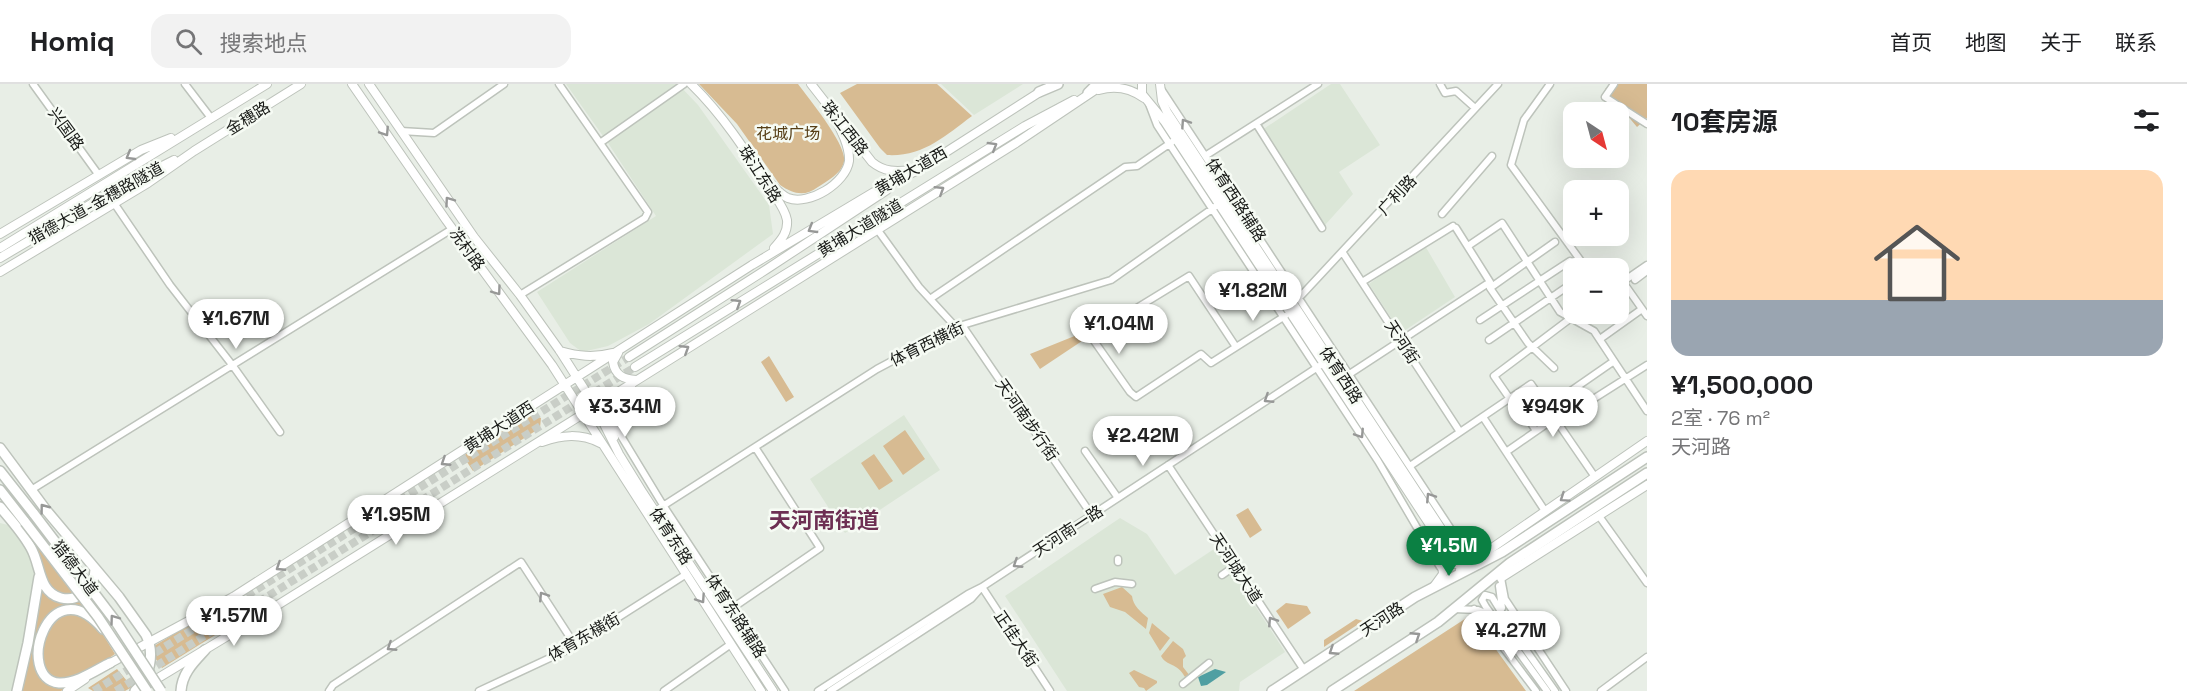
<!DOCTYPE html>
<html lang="zh">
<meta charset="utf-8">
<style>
:root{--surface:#fff;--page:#f2f2f2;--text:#202124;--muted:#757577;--line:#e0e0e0;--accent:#0b8043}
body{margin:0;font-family:"Space Grotesk","Noto Sans SC",sans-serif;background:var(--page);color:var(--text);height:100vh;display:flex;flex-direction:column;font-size:22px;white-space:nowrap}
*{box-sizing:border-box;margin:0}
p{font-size:20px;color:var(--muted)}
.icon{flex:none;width:33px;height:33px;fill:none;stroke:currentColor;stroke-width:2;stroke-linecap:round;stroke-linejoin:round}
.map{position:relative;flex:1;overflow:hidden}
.side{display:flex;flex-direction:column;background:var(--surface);width:540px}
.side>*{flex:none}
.needle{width:39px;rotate:144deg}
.buttons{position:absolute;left:1563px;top:18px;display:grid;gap:12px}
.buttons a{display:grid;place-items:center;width:66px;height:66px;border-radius:12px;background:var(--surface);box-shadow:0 6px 24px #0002;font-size:30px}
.price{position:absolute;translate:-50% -51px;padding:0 14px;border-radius:21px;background:#fff;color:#222;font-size:20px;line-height:39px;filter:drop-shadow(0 2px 3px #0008)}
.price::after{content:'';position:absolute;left:50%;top:36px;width:18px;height:14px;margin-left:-9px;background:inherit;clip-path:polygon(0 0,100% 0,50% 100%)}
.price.selected{background:var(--accent);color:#fff}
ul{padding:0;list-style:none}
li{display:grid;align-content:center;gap:12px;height:318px;padding:0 24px}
li span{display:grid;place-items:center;height:186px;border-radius:18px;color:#555}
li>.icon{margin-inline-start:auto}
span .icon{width:108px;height:108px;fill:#fffc;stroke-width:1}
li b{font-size:26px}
h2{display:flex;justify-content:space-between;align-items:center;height:72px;padding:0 24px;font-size:26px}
header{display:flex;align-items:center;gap:36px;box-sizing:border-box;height:84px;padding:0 30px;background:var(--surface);border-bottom:2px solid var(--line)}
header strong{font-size:28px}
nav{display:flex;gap:33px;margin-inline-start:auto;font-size:21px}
.search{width:420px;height:54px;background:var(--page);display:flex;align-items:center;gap:15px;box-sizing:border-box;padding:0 21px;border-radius:18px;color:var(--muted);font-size:22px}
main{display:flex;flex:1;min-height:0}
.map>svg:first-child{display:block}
.built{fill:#dbe6d7}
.green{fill:#d7bb92}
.water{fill:#509fa2}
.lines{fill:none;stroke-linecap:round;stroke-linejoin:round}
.major-tunnel{stroke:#c9cec7;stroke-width:8;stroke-dasharray:8 4;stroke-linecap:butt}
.minor-casing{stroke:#bdc3bb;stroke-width:9}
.major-casing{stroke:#bdc3bb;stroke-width:10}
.highway-casing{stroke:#bdc3bb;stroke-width:12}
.minor{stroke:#fff;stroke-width:6}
.major{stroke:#fff;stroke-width:8}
.highway{stroke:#fff;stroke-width:9}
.highway-bridge-casing{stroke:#bdc3bb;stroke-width:12;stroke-linecap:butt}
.highway-bridge{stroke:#fff;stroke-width:9}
.oneway{stroke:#979897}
.labels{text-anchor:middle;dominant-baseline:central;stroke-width:5;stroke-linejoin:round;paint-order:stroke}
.street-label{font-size:16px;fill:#181a17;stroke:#f6fbf4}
.park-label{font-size:16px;fill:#573f17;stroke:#f6fbf4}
.district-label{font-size:22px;font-weight:bold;fill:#6d2f53;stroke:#f6fbf4}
</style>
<header>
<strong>Homiq</strong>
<div class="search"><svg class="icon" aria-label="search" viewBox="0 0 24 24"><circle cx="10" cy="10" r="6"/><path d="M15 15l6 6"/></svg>搜索地点</div>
<nav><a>首页</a><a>地图</a><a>关于</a><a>联系</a></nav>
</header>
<main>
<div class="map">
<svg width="1647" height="607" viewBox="0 0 1647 607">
<rect width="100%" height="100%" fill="#e8eee6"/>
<path class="built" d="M566,0H678L698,21L769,121L773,150L649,240L608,262L582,268L570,259L537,208L656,132L608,59Z
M941,0H1023L974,31Z
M1331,0H1340L1380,61L1339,88L1353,110L1325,141L1262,46Z
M1424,160L1455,213L1401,249L1369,200Z
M904,331L940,386L845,449L810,395Z
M1120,434L1147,450L1175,491L1217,463L1285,568L1240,598L1239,607H1067L1005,512Z
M0,439L8,441L27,463L37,490L26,553L13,607H0Z"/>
<path class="green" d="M699,0H798C809,15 848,62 844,78C841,90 827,97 818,103C805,113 793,110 780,101L737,40Z
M857,0H937L972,32C945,52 923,73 887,71L880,64L840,9Z
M1611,0H1647V34L1637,43L1605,5Z
M1082,249L1085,255L1040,285L1030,270Z
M769,272L794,313L786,318L761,278Z
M530,329L541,334L540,344L473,387L463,372Z
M905,346L925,375L903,391L883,362Z
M874,370L893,397L879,406L861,379Z
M1248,424L1262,446L1250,454L1236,431Z
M32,452L88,526L115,570L61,607H20L40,476Z
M1122,503L1132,512C1133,522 1141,528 1148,534L1146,545L1125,528L1110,523L1103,510Z
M1286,519L1307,522L1311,529L1288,545L1276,527Z
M217,524L221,536L228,543L162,584L149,565Z
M1471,531L1526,607H1353H1354Z
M1356,535L1363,537L1324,563V556Z
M1152,539L1170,554L1160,567L1149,549Z
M1173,557L1183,565L1186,572L1183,575V583L1190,592L1185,593C1177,578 1167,583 1161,572Z
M117,585L132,603L125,607H93L88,604Z
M1134,586L1157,597V599L1146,607L1144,604L1139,603L1129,589Z"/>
<path class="water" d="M1215,585L1226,588L1207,601L1201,602L1198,593Z"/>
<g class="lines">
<path class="major-tunnel" d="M94,607L629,273
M116,607L635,283"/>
<g class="minor-casing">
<path id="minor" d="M33,0L98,90
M185,0L211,34
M1440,0L1445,9L1456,7L1475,24
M1550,0L1524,36L1511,81L1586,184
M1614,0L1605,13L1647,40
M1161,5L1462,462
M1149,20L1157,41L1378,377L1440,483
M1257,41L1322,144
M401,47L434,49L504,0
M600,59L684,0
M1205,72L1318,0
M114,119L170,201L233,282L280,348
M1442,130L1492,72
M877,145L919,203L953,240
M1468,162L1502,139L1560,228L1594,247L1647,327
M1343,169L1460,348
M1635,196L1647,187
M1362,198L1453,142
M1623,198L1647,232
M1618,201L1647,181
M520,211L645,134L648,128L559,0
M930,215L1125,83L1137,82L1172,58
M1298,215L1498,0
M1480,236L1570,177
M964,244L1089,427
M1085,244L1130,308L1136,313L1201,270L1211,279L1285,232
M1091,252L1189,192L1236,263
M1600,255L1642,225
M1489,256L1574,198
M1554,284L1528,259L1490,204L1555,158
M1348,291L1490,198L1456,144
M1510,315L1494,292L1571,234
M1483,333L1545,427
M612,337L663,421L785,607
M1557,338L1647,281
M1536,347L1529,336L1614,277
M1085,367L1118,414
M1506,368L1555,334
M1168,381L1304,586
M1410,382L1531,300L1595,393
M31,406L452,145
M655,427L877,285L956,243L1111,196L1219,120
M1599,432L1647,499
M1118,478V475
M1222,491L1235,482
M1501,494L1505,515L1566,607
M1499,502L1502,524
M982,503L1050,607
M1095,505L1115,498L1132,500
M731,525L820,464L755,363
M1454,525L1478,526L1490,531
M1474,525L1536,607
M1183,600L1209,579
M329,607L333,601L521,478L575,561
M479,607L567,566L685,491
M664,607L731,560
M818,607L968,510L982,503L1324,279
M830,607L971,515L979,506
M1547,607L1486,523L1482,516L1485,511L1492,513L1516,552L1555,607
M1601,607L1647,573"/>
</g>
<g class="major-casing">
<path id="major" d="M352,0L446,136L552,281L761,607
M369,0L474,153L520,211L560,267L595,322L619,370L643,409L773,607
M691,0C722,30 746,67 769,103C775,113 785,124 787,136C788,148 782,155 774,164
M811,0L872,78C884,88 896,88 911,86
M1142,0V10L1165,38L1428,438L1448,476L1451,480H1456L1461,476L1462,471L1440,443L1167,28L1162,17L1160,0
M1099,6C1116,1 1130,4 1144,14
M770,99C776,105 781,111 788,114C809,122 846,99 849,77C850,60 837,39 830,25
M0,150L141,66L171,54
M0,164L267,0
M0,174L113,107L174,76
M0,188L148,99L194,67L301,0
M560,267C578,272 593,274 612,269
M618,269L613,278C615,291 623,295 636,296
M629,273L767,185L887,106
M635,283L1025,42L1074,16
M614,353C608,332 617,317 631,302
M542,358C562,351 580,349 600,359
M1452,457L1471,466H1486
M1460,486L1647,357
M1501,494L1647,401
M1435,501L1443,490L1441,468
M233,513C228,526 231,542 249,539
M105,582L233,513L752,181L874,108L918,86L1043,6
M140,605L249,539L1016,59L1104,0
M67,607L85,595"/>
</g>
<g class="highway-casing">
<path id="highway" d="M1039,8L1058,0
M1088,9L1097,0
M0,364L46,426L119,513L146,551C155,569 150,594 135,607
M0,387L34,430
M0,406L25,438
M0,423C11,436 23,449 31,464C41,481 38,508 61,514C69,516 77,514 83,509C91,503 95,495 95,485
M103,545C48,481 14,595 59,599C76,600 96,586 110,579
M17,607L28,559L39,493
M181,607C182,589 194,578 205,566
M1272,607L1415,513L1502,468L1647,373
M1332,607L1438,538L1510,479L1647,389"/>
</g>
<use href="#minor" class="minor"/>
<use href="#major" class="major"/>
<use href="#highway" class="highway"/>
<g class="highway-bridge-casing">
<path id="highway-bridge" d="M34,430L116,538L161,607
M25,438L98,533L147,607"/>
</g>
<use href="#highway-bridge" class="highway-bridge"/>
</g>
<defs><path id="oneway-chevron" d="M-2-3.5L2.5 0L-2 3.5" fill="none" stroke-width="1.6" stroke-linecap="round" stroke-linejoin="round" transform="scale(1.5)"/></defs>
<g class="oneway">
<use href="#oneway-chevron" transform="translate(1185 39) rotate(-124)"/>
<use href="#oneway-chevron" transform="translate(385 48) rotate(57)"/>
<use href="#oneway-chevron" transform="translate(993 62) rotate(-31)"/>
<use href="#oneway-chevron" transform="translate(130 72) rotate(150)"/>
<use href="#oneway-chevron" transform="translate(940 106) rotate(-32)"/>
<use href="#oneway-chevron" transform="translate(449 117) rotate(-125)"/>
<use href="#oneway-chevron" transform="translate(812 145) rotate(149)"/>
<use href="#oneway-chevron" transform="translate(497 207) rotate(54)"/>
<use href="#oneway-chevron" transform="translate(737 219) rotate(-32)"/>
<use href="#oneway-chevron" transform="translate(685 265) rotate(-32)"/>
<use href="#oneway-chevron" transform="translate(1268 315) rotate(147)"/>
<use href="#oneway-chevron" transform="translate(1360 350) rotate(57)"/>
<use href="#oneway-chevron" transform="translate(445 378) rotate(147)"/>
<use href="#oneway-chevron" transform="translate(1430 413) rotate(-123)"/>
<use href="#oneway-chevron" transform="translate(1564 414) rotate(146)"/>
<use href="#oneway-chevron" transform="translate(44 424) rotate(-127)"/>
<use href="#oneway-chevron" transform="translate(1017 480) rotate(147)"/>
<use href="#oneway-chevron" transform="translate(280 483) rotate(147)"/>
<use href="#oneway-chevron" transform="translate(543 512) rotate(-123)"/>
<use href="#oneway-chevron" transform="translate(701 515) rotate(56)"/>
<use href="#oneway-chevron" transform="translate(114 535) rotate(-126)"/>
<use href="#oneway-chevron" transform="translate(1272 537) rotate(-123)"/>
<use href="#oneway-chevron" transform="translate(1416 552) rotate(-33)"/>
<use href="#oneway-chevron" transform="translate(391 563) rotate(147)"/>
<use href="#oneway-chevron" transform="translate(1333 567) rotate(147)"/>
</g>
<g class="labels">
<g class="street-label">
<text transform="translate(248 34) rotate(-32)">金穗路</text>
<text transform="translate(845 44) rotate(52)">珠江西路</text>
<text transform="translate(66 45) rotate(54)">兴国路</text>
<text transform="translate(911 87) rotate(-30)">黄埔大道西</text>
<text transform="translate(760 90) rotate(57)">珠江东路</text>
<text transform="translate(1397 111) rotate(-47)">广利路</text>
<text transform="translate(1236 116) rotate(57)">体育西路辅路</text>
<text transform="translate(96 119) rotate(-29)">猎德大道-金穗路隧道</text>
<text transform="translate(860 144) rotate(-31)">黄埔大道隧道</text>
<text transform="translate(467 165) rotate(54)">冼村路</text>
<text transform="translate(1402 258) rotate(57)">天河街</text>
<text transform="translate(927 260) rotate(-26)">体育西横街</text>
<text transform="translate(1341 291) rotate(57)">体育西路</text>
<text transform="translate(1027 336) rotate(55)">天河南步行街</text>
<text transform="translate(499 343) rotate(-33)">黄埔大道西</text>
<text transform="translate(1068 447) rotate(-33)">天河南一路</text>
<text transform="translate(671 452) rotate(57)">体育东路</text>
<text transform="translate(75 484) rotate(53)">猎德大道</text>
<text transform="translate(1236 484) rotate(57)">天河城大道</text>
<text transform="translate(736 532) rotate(57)">体育东路辅路</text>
<text transform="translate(1382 535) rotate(-33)">天河路</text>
<text transform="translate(584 553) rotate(-30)">体育东横街</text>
<text transform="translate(1016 555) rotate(56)">正佳大街</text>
</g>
<g class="park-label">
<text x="788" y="49">花城广场</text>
</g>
<g class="district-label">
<text x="824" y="436">天河南街道</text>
</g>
</g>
</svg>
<div class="buttons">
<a><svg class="needle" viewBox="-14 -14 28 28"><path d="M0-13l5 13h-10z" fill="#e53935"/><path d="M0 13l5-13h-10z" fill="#757577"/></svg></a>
<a>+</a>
<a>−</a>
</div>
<b class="price" style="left:1253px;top:238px">¥1.82M</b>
<b class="price" style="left:236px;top:266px">¥1.67M</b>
<b class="price" style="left:1119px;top:271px">¥1.04M</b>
<b class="price" style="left:625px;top:354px">¥3.34M</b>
<b class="price" style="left:1553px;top:354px">¥949K</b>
<b class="price" style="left:1143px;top:383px">¥2.42M</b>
<b class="price" style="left:396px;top:462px">¥1.95M</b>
<b class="price selected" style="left:1449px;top:493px">¥1.5M</b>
<b class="price" style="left:234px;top:563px">¥1.57M</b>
<b class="price" style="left:1511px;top:578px">¥4.27M</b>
</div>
<section class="side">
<h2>10套房源<svg class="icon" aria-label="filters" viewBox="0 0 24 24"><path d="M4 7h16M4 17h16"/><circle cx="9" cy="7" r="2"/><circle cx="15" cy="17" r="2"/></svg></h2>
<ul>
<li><span style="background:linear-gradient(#ffd9b3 70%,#9aa5b1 0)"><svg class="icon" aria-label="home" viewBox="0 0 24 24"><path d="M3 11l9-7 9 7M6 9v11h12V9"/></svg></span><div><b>¥1,500,000</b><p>2室 · 76 m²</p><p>天河路</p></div></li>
</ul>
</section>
</main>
